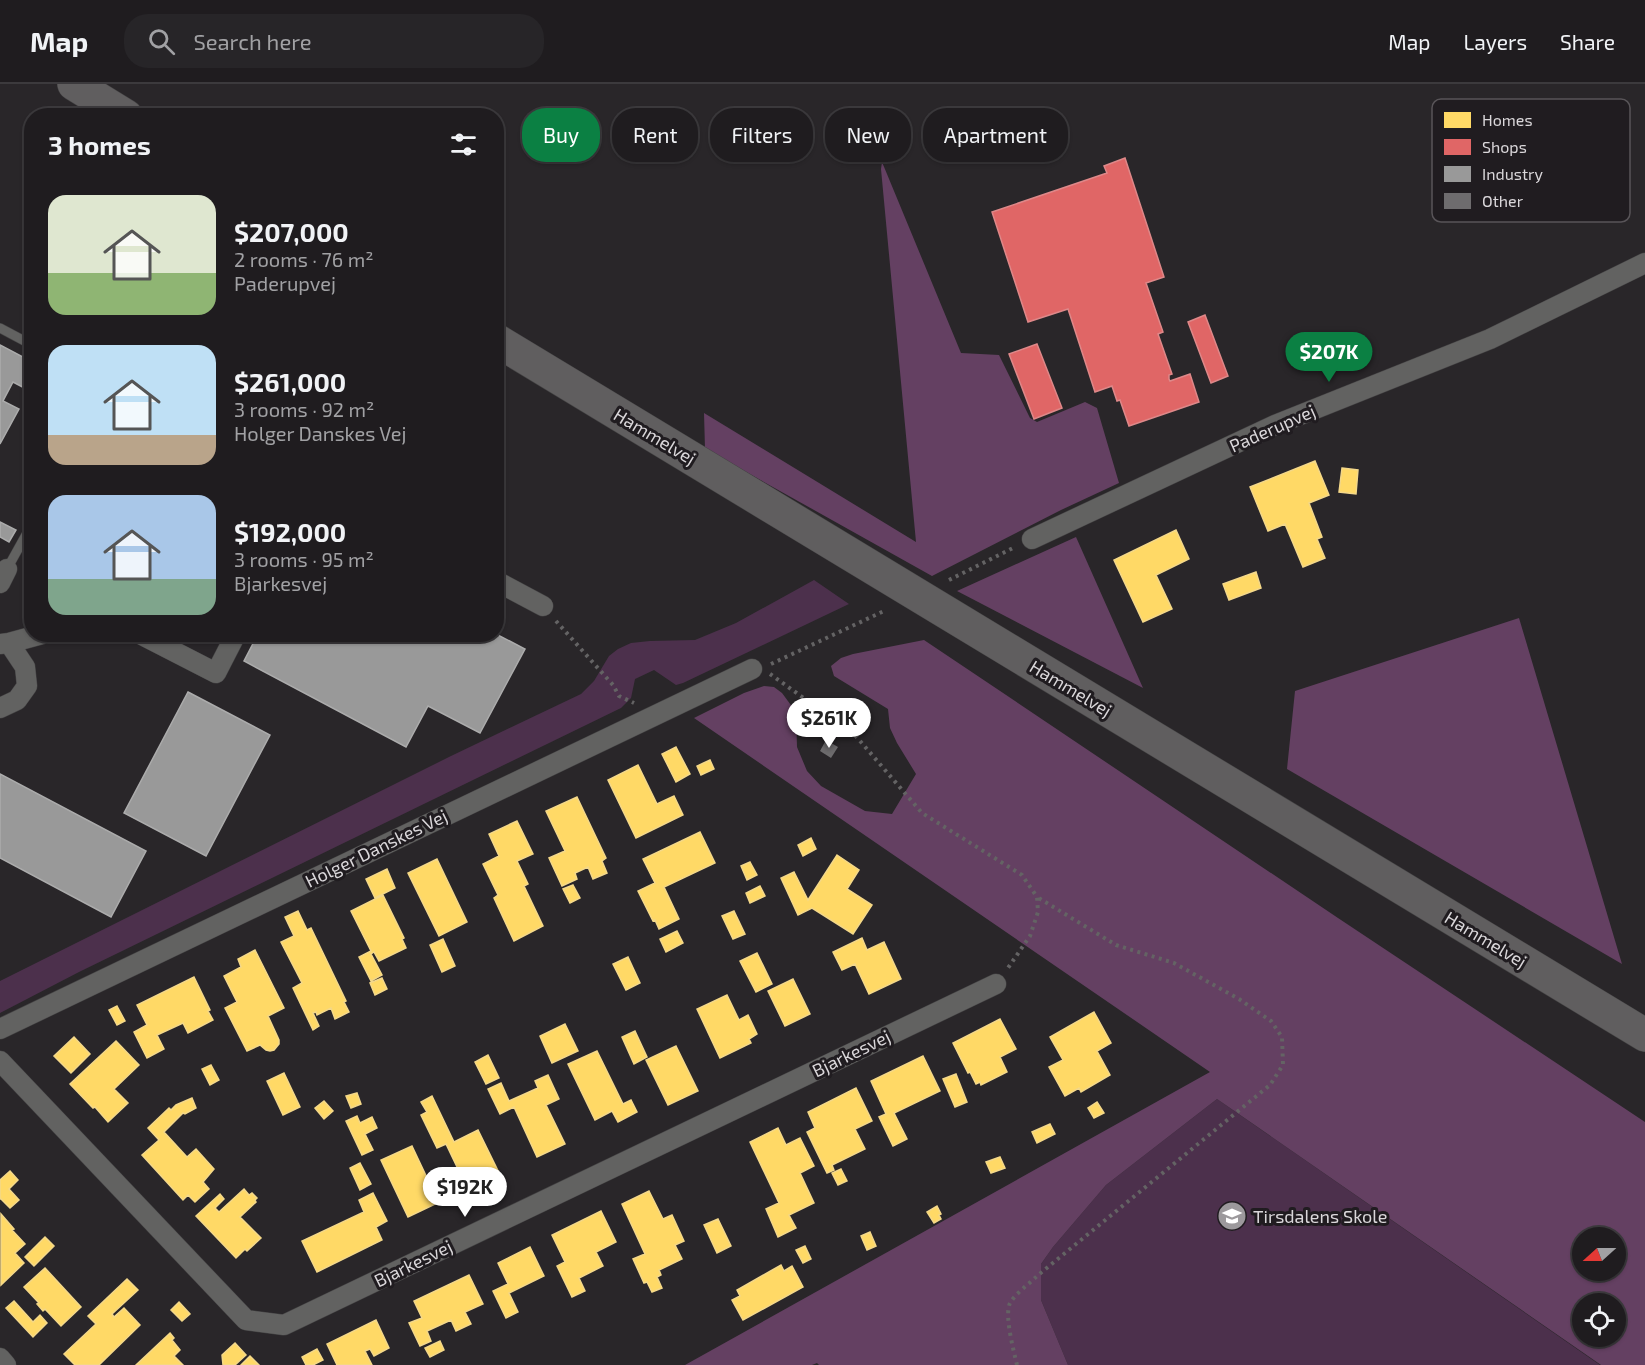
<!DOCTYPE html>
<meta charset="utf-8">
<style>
:root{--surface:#1f1c1f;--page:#272528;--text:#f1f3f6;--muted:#a1a1a4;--line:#3c3a3d;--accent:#0b8043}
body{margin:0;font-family:"Exo 2",sans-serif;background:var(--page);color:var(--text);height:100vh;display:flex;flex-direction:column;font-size:22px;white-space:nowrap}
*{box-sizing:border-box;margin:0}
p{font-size:20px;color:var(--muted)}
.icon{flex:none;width:33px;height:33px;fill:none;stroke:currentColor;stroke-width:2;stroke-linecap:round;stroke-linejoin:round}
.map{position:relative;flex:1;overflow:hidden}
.sheet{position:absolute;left:24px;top:24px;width:480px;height:534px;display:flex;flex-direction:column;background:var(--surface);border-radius:24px;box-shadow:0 2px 4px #0004,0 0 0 2px var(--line)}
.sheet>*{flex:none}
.top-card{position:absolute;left:522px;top:24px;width:570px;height:54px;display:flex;gap:12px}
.needle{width:39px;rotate:249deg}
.controls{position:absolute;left:1572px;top:1143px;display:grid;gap:12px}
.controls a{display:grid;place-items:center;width:54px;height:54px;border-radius:50%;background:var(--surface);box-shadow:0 2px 4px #0004,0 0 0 2px var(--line);font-size:30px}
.price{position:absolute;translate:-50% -51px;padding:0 14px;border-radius:21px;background:#fff;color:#222;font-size:20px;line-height:39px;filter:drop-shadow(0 2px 3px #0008)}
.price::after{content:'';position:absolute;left:50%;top:36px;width:18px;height:14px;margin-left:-9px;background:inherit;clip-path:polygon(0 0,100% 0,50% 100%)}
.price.current{background:var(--accent);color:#fff}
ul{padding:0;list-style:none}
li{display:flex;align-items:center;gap:18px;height:150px;padding:0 24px}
li span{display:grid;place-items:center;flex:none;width:168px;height:120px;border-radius:18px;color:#555}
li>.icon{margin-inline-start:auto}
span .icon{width:72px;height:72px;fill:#fffc;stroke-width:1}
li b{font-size:26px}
h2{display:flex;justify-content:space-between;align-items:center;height:72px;padding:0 24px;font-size:26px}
.pill{padding:0 21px;border-radius:24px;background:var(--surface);box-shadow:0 2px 4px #0004,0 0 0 2px var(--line);font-size:21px;line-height:54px}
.pill.current{background:var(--accent);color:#fff}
header{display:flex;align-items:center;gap:36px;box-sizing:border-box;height:84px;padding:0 30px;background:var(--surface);border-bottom:2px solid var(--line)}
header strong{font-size:28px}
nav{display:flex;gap:33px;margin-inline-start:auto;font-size:21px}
.search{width:420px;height:54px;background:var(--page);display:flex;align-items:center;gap:15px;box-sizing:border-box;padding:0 21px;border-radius:24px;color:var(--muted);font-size:22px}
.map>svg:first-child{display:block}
.green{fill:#4c304c}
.forest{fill:#644062;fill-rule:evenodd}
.homes{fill:#ffd966;stroke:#f4d889;stroke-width:1.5}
.shops{fill:#e06666;stroke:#de8889;stroke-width:1.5}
.industry{fill:#999;stroke:#acacac;stroke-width:1.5}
.building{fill:#6e6c6e}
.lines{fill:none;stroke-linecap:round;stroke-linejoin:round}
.lane-casing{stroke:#444344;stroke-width:10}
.street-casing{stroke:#444344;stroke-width:21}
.highway-casing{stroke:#444344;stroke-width:34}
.path{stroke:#646364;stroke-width:4;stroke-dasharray:3 4.5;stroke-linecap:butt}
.lane{stroke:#626261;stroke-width:9}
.street{stroke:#626261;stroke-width:20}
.highway{stroke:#605e5f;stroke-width:33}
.labels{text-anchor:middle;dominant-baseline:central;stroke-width:6;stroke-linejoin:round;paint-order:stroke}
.street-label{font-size:18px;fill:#dad7da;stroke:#201c20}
.poi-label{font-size:18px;fill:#dad7da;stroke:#201c20;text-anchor:start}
.key{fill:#201c20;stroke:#585458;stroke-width:1.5}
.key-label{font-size:16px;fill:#dad7da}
</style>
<header>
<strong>Map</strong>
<div class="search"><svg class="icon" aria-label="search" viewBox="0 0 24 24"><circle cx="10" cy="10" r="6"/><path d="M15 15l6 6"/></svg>Search here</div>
<nav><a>Map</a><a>Layers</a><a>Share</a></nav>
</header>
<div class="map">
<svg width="1645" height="1281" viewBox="0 0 1645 1281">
<rect width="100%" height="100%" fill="#292629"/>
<path class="green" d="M814,496L849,520L683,599L676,601L654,586L635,595L631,614L621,624L79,888L0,929V897L451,672L581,610L594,597L609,572L618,565L631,559L650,557L695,556L736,539Z
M1217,1015L1600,1281H1068L1041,1216V1180L1053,1163L1106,1101Z"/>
<path class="forest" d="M882,78L961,269L999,271L1030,334L1037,338L1085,318L1097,324L1119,399L1061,426L932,492L705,365L704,329L916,458L881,85Z
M1076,453L1143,604L957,507Z
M1519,534L1622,880L1287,685L1295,607Z
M924,556L1338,834L1645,1038V1281H1601L1217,1015L1106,1101L1053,1163L1041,1180V1216L1068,1281H819L817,1279L812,1281H685L1210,988L694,634L744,609L764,602L774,603L782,609L796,628L797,663L807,687L821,702L865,727L892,730L916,690L897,659L890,644L888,625L834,592L831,582L841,574L853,570ZM1582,1154H1616V1186H1582ZM1582,1220H1616V1252H1582Z"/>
<path class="homes" d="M1315,377L1329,411L1309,419L1322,453L1317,455L1325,474L1303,483L1285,440L1268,447L1250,403Z
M1342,384L1358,386L1356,410L1339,408Z
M1176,446L1189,475L1156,491L1172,525L1143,538L1114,476Z
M1256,488L1261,504L1229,516L1223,500Z
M676,663L690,690L676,698L662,670Z
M710,676L714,685L701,691L697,682Z
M638,681L657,720L674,712L683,731L636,754L608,696Z
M577,713L606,774L602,777L607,789L593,795L588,783L575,789L577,795L562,802L549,774L565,767L546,727Z
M517,737L533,770L517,777L528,800L524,802L543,842L514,857L494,814L498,811L483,780L499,772L489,750Z
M700,748L715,779L664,803L679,835L659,845L655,836L653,837L638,807L655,799L643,775Z
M811,754L816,765L803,772L798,761Z
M837,771L859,786L847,805L872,821L853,850L812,824L798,831L781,794L794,788L808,816Z
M437,775L467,838L439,852L408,789Z
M750,778L757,791L747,796L741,782Z
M387,785L395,804L375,814L366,795Z
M573,801L580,814L570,819L563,805Z
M760,802L765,812L750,819L746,809Z
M383,811L404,854L402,855L406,864L379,877L374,868L371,870L382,891L371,897L359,873L371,867L351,827Z
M298,827L307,846L311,844L346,917L344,918L349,928L335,935L331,924L317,931L316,928L313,929L319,942L313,946L293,904L302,899L281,858L294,852L285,833Z
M734,827L745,850L733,855L722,832Z
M677,847L683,859L666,868L660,855Z
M862,854L867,866L884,858L901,895L869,910L855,880L842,886L833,868Z
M443,855L455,882L442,888L430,861Z
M255,866L284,924L268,932L279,956V960L274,966L270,967L266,966L260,961L247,967L225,924L237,918L224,892L241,883L238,875Z
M757,869L772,900L756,908L740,877Z
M628,873L640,899L626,906L613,880Z
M194,893L210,926L208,927L213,936L188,949L183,939L157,951L164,965L147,974L134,948L147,941L137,921Z
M382,894L387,905L375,911L370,899Z
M793,895L810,930L785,942L768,907Z
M727,911L739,936L748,931L757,950L749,955L751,959L720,974L697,925Z
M117,922L125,937L117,941L109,926Z
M1094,928L1111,959L1097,967L1110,991L1081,1008L1079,1004L1065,1012L1049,983L1063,976L1050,953Z
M1000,935L1016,965L1000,973L1007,988L981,1001L980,998L976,1000L970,988L968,989L953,959Z
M565,940L578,967L552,979L540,952Z
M635,947L647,973L634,980L622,953Z
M74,953L90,970L71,989L54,972Z
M116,957L139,981L114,1005L128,1019L108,1038L95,1023L93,1024L70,1000Z
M676,962L698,1007L668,1021L646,976Z
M597,967L623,1020L631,1016L637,1028L618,1038L612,1027L595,1036L568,980Z
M488,971L499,994L486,1000L475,978Z
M923,972L940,1007L894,1029L907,1055L893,1062L879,1033L886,1030L871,997Z
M211,981L219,996L210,1001L202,985Z
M284,989L300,1023L283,1031L267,997Z
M956,990L967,1018L955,1023L943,995Z
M548,991L559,1015L546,1021L565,1060L537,1073L514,1023L500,1030L488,1005L501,999L509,1017L538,1004L535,997Z
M856,1004L872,1037L855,1045L865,1065L832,1081L834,1086L827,1089L807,1048L815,1044L808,1028Z
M357,1009L361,1020L351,1024L346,1012Z
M432,1012L454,1058L478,1046L502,1095L470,1110L446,1060L437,1064L421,1031L427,1028L421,1018Z
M192,1014L196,1024L185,1030L183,1029L164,1048L187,1073L196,1065L214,1085L203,1098L209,1105L195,1118L188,1111L183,1116L142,1071L159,1056L148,1044L169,1024L171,1026L176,1021Z
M324,1017L333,1027L324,1035L315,1024Z
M1097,1018L1104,1029L1094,1034L1088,1024Z
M357,1032L360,1039L372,1033L377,1044L365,1050L373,1066L362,1071L346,1037Z
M1050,1040L1055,1050L1037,1059L1032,1048Z
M778,1044L786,1061L800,1054L814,1082L800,1089L814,1119L789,1131L796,1144L778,1153L766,1125L779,1119L750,1058Z
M412,1062L429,1098L438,1094L448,1114L408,1133L381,1076Z
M1000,1073L1005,1084L991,1089L986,1078Z
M360,1079L371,1100L360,1106L350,1084Z
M841,1085L847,1097L838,1101L832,1089Z
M10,1087L18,1096L9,1105L19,1116L10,1124L1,1115H0V1096Z
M244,1105L249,1111L252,1109L257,1114L255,1116L256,1118L240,1133L261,1154L247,1167L245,1165L236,1174L196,1132L220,1110L224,1115L215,1124L219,1128Z
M649,1107L663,1135L672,1131L684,1157L675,1161L682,1175L659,1186L661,1191L657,1193L662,1204L652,1208L647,1198L644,1199L633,1175L645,1170L622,1120Z
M373,1109L387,1137L376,1143L382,1156L317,1188L302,1157L364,1128L359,1116Z
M937,1122L941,1130L939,1131L941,1135L934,1139L927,1128Z
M601,1127L616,1158L596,1168L603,1182L579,1194L585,1207L572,1213L557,1182L565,1178L552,1151Z
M1,1130L14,1145L12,1146L25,1160L15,1169L24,1179L1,1201Z
M718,1135L731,1162L717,1169L704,1141Z
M870,1148L876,1162L867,1166L861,1152Z
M45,1153L54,1162L34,1182L25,1173Z
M805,1162L811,1175L803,1179L796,1166Z
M530,1163L544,1192L509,1209L518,1228L506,1234L493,1207L508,1200L498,1179Z
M781,1181L784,1187L792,1182L803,1203L743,1236L732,1216L740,1212L737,1206Z
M45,1184L81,1223L61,1242L45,1225L43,1227L37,1220L39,1219L24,1203Z
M469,1191L483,1220L465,1228L471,1240L456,1247L451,1236L427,1247L431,1257L420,1262L409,1239L422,1234L414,1217Z
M127,1195L138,1206L112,1230L114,1233L124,1224L140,1241L99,1281H75L64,1270L96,1240L88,1232Z
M14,1217L33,1238L40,1231L47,1239L33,1253L6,1224Z
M179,1218L190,1230L182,1237L171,1226Z
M376,1236L389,1264L374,1272L370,1265L365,1267L372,1281H337L327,1260Z
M170,1249L174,1254L172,1256L180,1266L174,1272L183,1281H136Z
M440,1257L444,1266L430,1273L425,1264Z
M235,1259L246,1271L235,1281H223L222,1271Z
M317,1265L323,1276L313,1281H306L302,1273Z
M250,1272L259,1281H241Z"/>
<path class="shops" d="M1125,74L1164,193L1146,199L1163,248L1158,250L1172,290L1169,291V295L1170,297L1190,290L1199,318L1129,342L1120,316L1117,317L1112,302L1095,308L1068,225L1028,238L992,128L1107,89L1104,82Z
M1205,231L1228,292L1211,299L1188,238Z
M1037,260L1062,324L1034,335L1009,270Z"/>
<path class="industry" d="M0,261L25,274L23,279L32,283V308L13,298L3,317L19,325L0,360Z
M0,438L16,446L9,458L0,453Z
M258,550H496L525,565L480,649L428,622L406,663L244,577Z
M188,608L270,651L206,772L124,729Z
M0,690L146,767L111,833L0,774Z"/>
<path class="building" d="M826,656L838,663L831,674L820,667Z"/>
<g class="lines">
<g class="lane-casing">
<path id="lane" d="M0,244L32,261
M7,485L32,440"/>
</g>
<g class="street-casing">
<path id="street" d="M1032,455L1275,341L1490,255L1645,179
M496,497L543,522
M0,499L7,485
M140,550L216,589L236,550
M0,560L9,559L42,550
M0,624L17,616L27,602L25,583L9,559
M0,945L752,585
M0,977L246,1236L284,1241L996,900
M0,1274L6,1281"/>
</g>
<g class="highway-casing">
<path id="highway" d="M74,0L126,32
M496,256L1645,951"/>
</g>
<path class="path" d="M949,496L1015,463
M556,537L613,601L619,612L634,619
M771,580L884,527
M770,590L854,650L922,729L1022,791L1037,813L1038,828L1030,852L1008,884
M1017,1281C1014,1268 1004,1231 1010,1219C1016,1209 1029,1200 1037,1192L1270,1001L1283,981L1282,953L1271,937L1239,915L1174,879L1116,861L1037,813"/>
<use href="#lane" class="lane"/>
<use href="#street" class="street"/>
<use href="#highway" class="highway"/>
</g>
<defs>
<g id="school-disc" transform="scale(1.5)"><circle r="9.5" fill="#9c999c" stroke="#201c20"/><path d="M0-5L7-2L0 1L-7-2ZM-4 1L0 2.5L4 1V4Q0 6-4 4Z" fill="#fff"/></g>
</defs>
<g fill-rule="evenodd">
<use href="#school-disc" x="1232" y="1132"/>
</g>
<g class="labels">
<g class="street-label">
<text transform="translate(1272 344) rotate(-24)">Paderupvej</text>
<text transform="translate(655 352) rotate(31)">Hammelvej</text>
<text transform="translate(1071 604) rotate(31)">Hammelvej</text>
<text transform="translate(376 764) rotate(-26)">Holger Danskes Vej</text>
<text transform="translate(1486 855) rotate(31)">Hammelvej</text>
<text transform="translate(851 969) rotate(-26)">Bjarkesvej</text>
<text transform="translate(413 1179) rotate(-26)">Bjarkesvej</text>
</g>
<g class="poi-label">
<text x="1253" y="1132">Tirsdalens Skole</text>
</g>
</g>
<rect x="1432" y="15" width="198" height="123" rx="9" class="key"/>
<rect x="1444" y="28" width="27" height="16" fill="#ffd966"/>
<rect x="1444" y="55" width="27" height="16" fill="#e06666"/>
<rect x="1444" y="82" width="27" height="16" fill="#999"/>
<rect x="1444" y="109" width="27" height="16" fill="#6e6c6e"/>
<g class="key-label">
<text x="1482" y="42">Homes</text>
<text x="1482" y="69">Shops</text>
<text x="1482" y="96">Industry</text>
<text x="1482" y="123">Other</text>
</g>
</svg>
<div class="controls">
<a><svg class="needle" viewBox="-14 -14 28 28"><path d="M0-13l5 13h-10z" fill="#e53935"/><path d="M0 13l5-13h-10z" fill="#a1a1a4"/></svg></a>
<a><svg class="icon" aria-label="locate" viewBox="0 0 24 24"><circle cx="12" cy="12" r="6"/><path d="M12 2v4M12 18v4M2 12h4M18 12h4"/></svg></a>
</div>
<b class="price current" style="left:1329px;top:299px">$207K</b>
<b class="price" style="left:829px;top:665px">$261K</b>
<b class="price" style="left:465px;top:1134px">$192K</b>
<div class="top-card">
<a class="pill current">Buy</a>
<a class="pill">Rent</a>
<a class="pill">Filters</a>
<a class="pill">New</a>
<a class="pill">Apartment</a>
</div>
<section class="sheet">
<h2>3 homes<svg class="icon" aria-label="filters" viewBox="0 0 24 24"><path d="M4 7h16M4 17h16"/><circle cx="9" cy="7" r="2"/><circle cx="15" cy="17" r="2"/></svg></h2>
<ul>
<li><span style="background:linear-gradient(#dfe7d0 65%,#8fb573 0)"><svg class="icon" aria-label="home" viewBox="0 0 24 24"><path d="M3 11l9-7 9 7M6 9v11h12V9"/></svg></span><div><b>$207,000</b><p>2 rooms · 76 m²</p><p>Paderupvej</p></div></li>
<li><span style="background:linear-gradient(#bfe0f5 75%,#b9a48a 0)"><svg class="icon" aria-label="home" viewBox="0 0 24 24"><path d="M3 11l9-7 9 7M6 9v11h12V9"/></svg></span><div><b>$261,000</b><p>3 rooms · 92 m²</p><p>Holger Danskes Vej</p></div></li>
<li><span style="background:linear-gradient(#a9c7e8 70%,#7fa58c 0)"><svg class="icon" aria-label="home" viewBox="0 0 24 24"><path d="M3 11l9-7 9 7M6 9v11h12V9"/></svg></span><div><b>$192,000</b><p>3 rooms · 95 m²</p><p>Bjarkesvej</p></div></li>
</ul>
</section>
</div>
